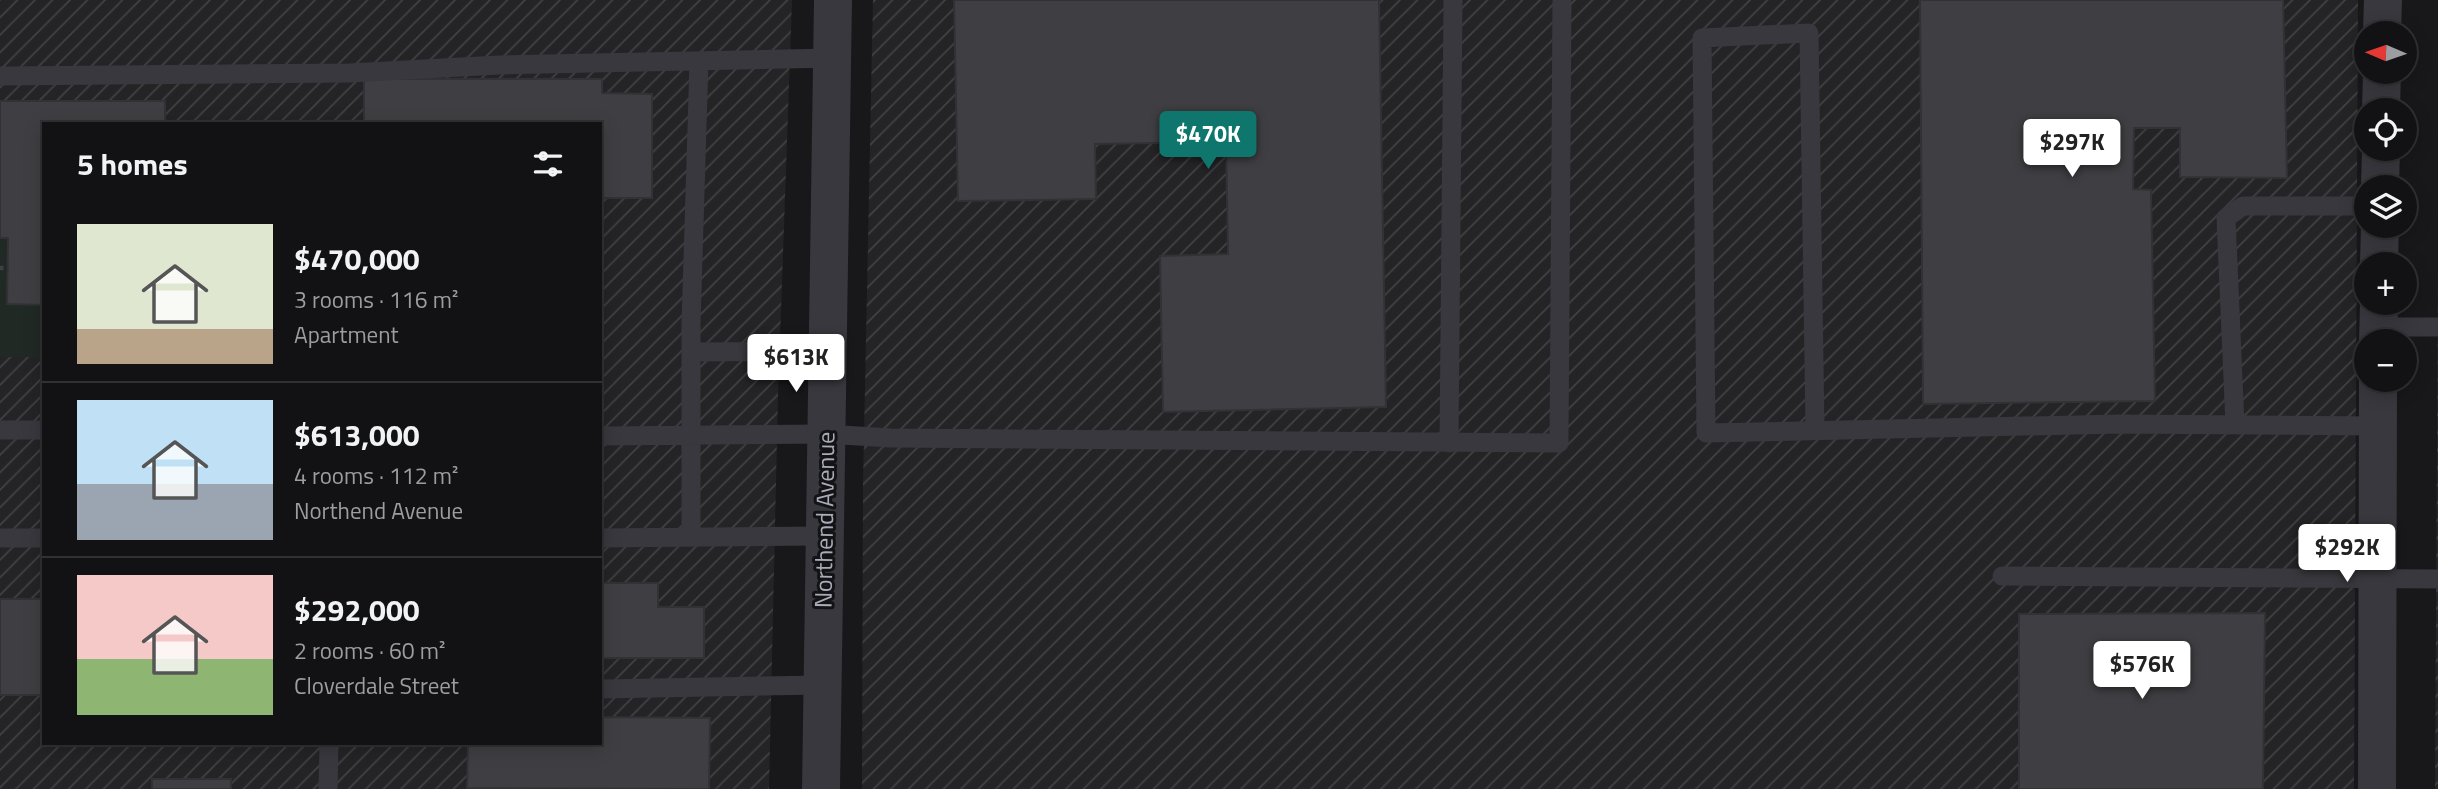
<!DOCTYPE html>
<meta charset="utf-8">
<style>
:root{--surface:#121113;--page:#1f1f21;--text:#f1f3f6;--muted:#9c9da0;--line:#313133;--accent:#0f766e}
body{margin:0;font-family:"Titillium Web",sans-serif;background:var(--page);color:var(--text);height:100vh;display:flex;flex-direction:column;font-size:26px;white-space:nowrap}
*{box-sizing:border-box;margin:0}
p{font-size:23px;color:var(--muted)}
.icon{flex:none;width:38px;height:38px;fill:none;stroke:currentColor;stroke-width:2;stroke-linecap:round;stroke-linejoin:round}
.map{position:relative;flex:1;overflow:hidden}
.side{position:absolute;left:42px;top:122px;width:560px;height:623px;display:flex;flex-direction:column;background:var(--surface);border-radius:0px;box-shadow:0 4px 18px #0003,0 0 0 2px var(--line)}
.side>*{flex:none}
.needle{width:46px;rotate:272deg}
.tools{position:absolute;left:2354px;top:21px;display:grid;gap:14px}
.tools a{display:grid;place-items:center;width:63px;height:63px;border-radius:50%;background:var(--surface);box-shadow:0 4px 18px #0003,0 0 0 2px var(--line);font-size:35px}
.price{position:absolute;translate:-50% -60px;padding:0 16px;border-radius:7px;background:#fff;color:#222;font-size:23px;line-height:46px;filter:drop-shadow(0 2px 4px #0008)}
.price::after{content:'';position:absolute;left:50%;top:42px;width:21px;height:16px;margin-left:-10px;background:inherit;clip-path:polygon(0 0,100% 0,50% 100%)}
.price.active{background:var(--accent);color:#fff}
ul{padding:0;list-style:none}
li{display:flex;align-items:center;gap:21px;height:175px;padding:0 35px}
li+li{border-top:2px solid var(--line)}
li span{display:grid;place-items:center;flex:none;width:196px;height:140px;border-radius:0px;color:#555}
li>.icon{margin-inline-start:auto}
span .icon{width:84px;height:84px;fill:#fffc;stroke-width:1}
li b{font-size:30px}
h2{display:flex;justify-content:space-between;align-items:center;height:84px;padding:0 35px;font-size:30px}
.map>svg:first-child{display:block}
.industrial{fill:url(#industrial-furrows);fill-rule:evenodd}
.green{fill:#212924}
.building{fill:#3f3f43;stroke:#323135;stroke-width:2}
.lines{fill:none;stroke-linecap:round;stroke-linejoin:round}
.path{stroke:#3f3f45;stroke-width:4.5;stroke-dasharray:3.5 5;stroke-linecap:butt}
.service{stroke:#39383e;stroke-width:19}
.minor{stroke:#39383e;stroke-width:38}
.labels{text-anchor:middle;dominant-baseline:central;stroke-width:6;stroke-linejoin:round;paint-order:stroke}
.street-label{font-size:24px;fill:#aaabb9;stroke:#131214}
</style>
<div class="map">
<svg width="2438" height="789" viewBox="0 0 2438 789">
<defs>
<pattern id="industrial-furrows" width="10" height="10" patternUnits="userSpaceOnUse" patternTransform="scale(1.75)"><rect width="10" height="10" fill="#242326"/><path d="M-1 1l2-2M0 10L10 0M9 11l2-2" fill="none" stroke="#414043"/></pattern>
</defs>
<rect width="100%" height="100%" fill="#181719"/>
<path class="industrial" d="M0,0H792L778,395L769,789H0ZM44,124H600V744H44Z
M873,0H2358L2354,789H862L863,484Z
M2438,265V789H2435Z"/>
<path class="green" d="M0,238H8L7,304L44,305V357H0Z"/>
<path class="building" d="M954,0H1379L1386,407L1163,412L1160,256L1228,254L1226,142L1095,144L1096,199L958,201Z
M1920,0H2283L2287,178L2180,177V128H2134L2133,189L2151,190L2155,401L1923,404Z
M364,79H602V93L652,94V198H600V124H364Z
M0,101H165V124H44V305L7,304L8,238H0Z
M600,583H658V607H704V658H600Z
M0,599H44V695H0Z
M2265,613L2263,789H2019V614Z
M600,717L710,718L709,789L467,788L468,744H600Z
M152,779H231V789H152Z"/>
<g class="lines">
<path class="path" d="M0,268H7"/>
<path class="service" d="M0,76L349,73L499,65L832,58
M2378,327H2438
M691,352L827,351
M2235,425L2226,218L2243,206H2366
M0,430H44
M1815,430L1809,33L1702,38L1706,433L2119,424L2377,426
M600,436L825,434L891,438L1559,443L1562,0
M1449,443L1453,0
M691,537V324L699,62
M0,538H44
M600,538L824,536
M2002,576L2438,579
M600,689L822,685
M328,789L329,744"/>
<path class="minor" d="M2382,33L2383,0
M2381,110L2382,72
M2380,187L2381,149
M2379,264L2380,226
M2378,341L2379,303
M821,789L833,0
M2377,789L2378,380"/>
</g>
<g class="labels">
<g class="street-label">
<text transform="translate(824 520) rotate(-89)">Northend Avenue</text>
</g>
</g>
</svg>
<div class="tools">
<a><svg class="needle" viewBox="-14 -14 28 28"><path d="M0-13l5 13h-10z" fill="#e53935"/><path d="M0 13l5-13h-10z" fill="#9c9da0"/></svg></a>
<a><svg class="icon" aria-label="locate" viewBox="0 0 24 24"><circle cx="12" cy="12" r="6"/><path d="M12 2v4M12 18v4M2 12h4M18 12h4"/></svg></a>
<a><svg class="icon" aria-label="layers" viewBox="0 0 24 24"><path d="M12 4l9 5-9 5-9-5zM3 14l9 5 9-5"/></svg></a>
<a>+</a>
<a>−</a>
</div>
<b class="price active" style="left:1208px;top:171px">$470K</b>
<b class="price" style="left:2072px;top:179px">$297K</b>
<b class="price" style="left:796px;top:394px">$613K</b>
<b class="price" style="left:2347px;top:584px">$292K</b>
<b class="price" style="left:2142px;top:701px">$576K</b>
<section class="side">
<h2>5 homes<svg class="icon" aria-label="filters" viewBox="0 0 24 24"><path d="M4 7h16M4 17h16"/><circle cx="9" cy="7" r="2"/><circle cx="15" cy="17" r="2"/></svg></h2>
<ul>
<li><span style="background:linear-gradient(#dfe7d0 75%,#b9a48a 0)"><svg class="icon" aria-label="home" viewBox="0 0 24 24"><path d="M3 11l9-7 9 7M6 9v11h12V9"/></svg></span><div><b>$470,000</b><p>3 rooms · 116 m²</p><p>Apartment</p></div></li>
<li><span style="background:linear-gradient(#bfe0f5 60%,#9aa5b1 0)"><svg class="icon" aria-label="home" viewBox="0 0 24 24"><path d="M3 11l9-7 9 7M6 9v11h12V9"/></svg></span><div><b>$613,000</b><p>4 rooms · 112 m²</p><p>Northend Avenue</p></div></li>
<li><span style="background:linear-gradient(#f6c9c9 60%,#8fb573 0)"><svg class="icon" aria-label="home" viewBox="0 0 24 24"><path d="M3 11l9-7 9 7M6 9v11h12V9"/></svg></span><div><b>$292,000</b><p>2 rooms · 60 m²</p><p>Cloverdale Street</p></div></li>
</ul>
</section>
</div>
